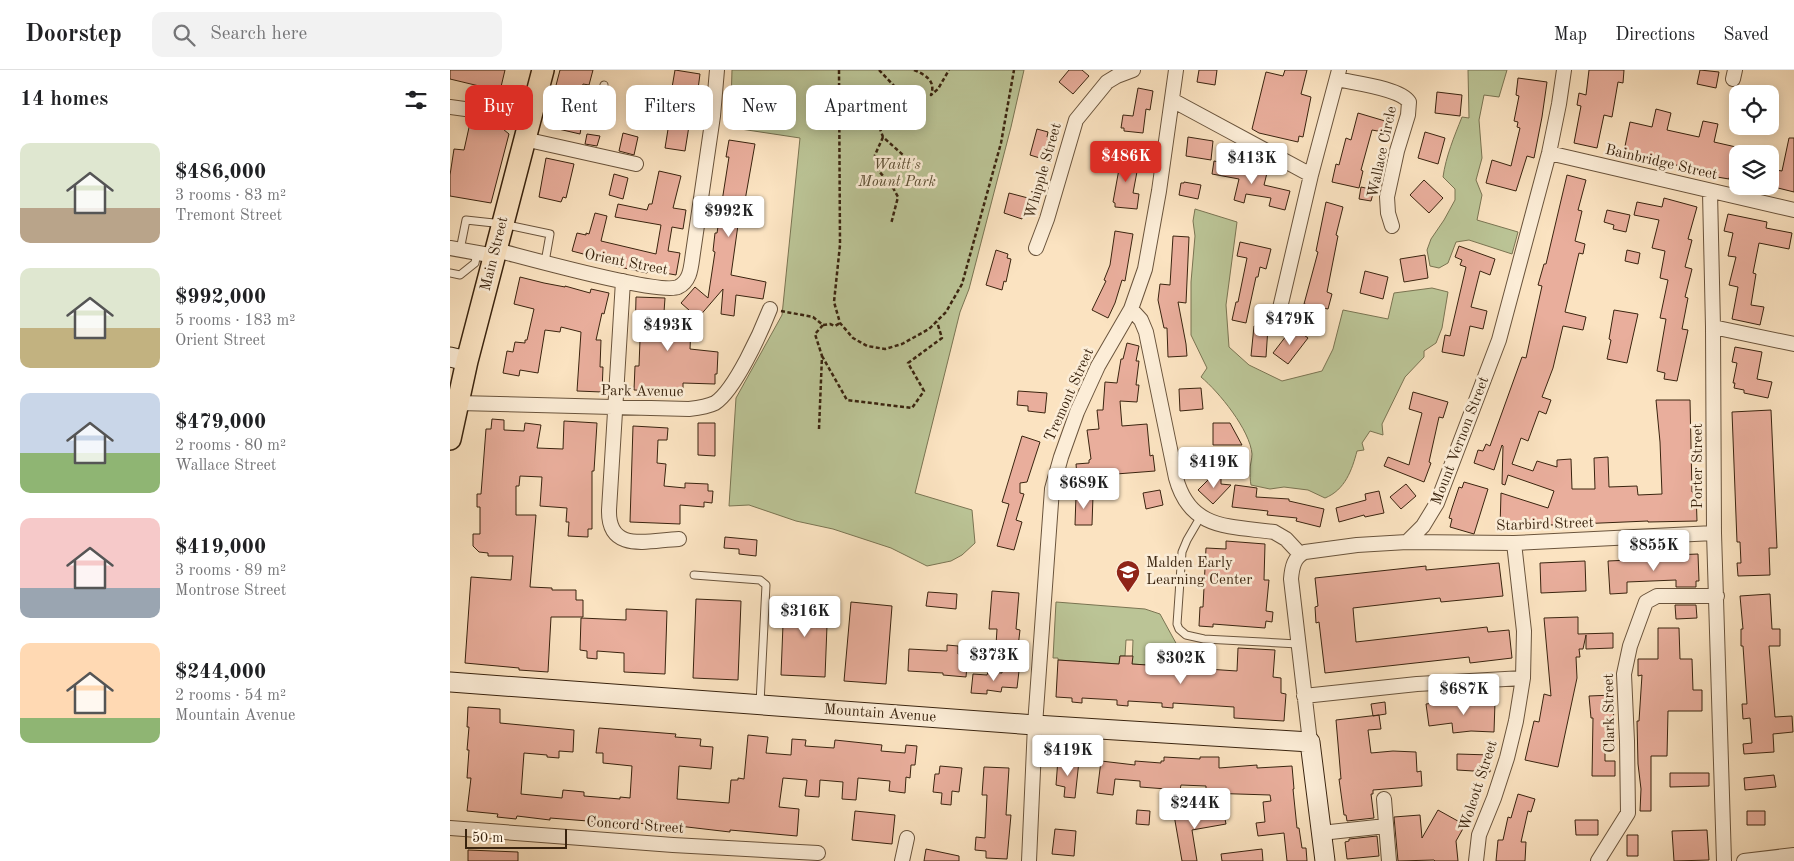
<!DOCTYPE html>
<meta charset="utf-8">
<style>
:root{--surface:#fff;--page:#f2f2f2;--text:#202124;--muted:#757577;--line:#e0e0e0;--accent:#d93025}
body{margin:0;font-family:"Old Standard TT",serif;background:var(--page);color:var(--text);height:100vh;display:flex;flex-direction:column;font-size:19px;white-space:nowrap}
*{box-sizing:border-box;margin:0}
p{font-size:16px;color:var(--muted)}
.icon{flex:none;width:28px;height:28px;fill:none;stroke:currentColor;stroke-width:2;stroke-linecap:round;stroke-linejoin:round}
.map{position:relative;flex:1;overflow:hidden}
.details{display:flex;flex-direction:column;background:var(--surface);width:450px}
.details>*{flex:none}
.guide{position:absolute;left:15px;top:15px;width:475px;height:45px;display:flex;gap:10px}
.tools{position:absolute;left:1279px;top:15px;display:grid;gap:10px}
.tools a{display:grid;place-items:center;width:50px;height:50px;border-radius:10px;background:var(--surface);box-shadow:0 2px 12px #0003;font-size:25px}
.scale{position:absolute;left:15px;bottom:12px;width:102px;box-sizing:border-box;padding-left:5px;border:2px solid #3a240f;border-top:0;font-size:14px;line-height:18px;white-space:nowrap;color:#3a240f;-webkit-text-stroke:4px #fcedd7;paint-order:stroke}
.price{position:absolute;translate:-50% -42px;padding:0 11px;border-radius:5px;background:#fff;color:#222;font-size:16px;line-height:32px;filter:drop-shadow(0 1px 2px #0008)}
.price::after{content:'';position:absolute;left:50%;top:30px;width:15px;height:11px;margin-left:-8px;background:inherit;clip-path:polygon(0 0,100% 0,50% 100%)}
.price.current{background:var(--accent);color:#fff}
ul{padding:0;list-style:none}
li{display:flex;align-items:center;gap:15px;height:125px;padding:0 20px}
li span{display:grid;place-items:center;flex:none;width:140px;height:100px;border-radius:10px;color:#555}
li>.icon{margin-inline-start:auto}
span .icon{width:60px;height:60px;fill:#fffc;stroke-width:1}
li b{font-size:21px}
h2{display:flex;justify-content:space-between;align-items:center;height:60px;padding:0 20px;font-size:21px}
.pill{padding:0 18px;border-radius:10px;background:var(--surface);box-shadow:0 2px 12px #0003;font-size:18px;line-height:45px}
.pill.current{background:var(--accent);color:#fff}
header{display:flex;align-items:center;gap:30px;box-sizing:border-box;height:70px;padding:0 25px;background:var(--surface);border-bottom:1px solid var(--line)}
header strong{font-size:24px}
nav{display:flex;gap:28px;margin-inline-start:auto;font-size:18px}
.search{width:350px;height:45px;background:var(--page);display:flex;align-items:center;gap:12px;box-sizing:border-box;padding:0 18px;border-radius:10px;color:var(--muted);font-size:19px}
main{display:flex;flex:1;min-height:0}
.map>svg:first-child{display:block}
.green{fill:#bbc496;stroke:#7a7452}
.building{fill:#e9ae9c;stroke:#3a240f}
.lines{fill:none;stroke-linecap:round;stroke-linejoin:round}
.lane-casing{stroke:#6a543c;stroke-width:9}
.street-casing{stroke:#6a543c;stroke-width:16}
.secondary-casing{stroke:#3a240f;stroke-width:21}
.primary-casing{stroke:#3a240f;stroke-width:24}
.path{stroke:#3a240f;stroke-width:2.5;stroke-dasharray:4 2.5;stroke-linecap:butt}
.lane{stroke:#fcedd7;stroke-width:7}
.street{stroke:#fcedd7;stroke-width:14}
.secondary{stroke:#fcedd7;stroke-width:19}
.primary{stroke:#fbe3c1;stroke-width:21}
.labels{text-anchor:middle;dominant-baseline:central;stroke-width:5;stroke-linejoin:round;paint-order:stroke}
.street-label{font-size:15px;fill:#3a240f;stroke:#fcedd7}
.park-label{font-size:15px;font-style:italic;fill:#5a4c31;stroke:#fcedd7}
.poi-label{font-size:15px;fill:#3a240f;stroke:#fcedd7;text-anchor:start}
</style>
<header>
<strong>Doorstep</strong>
<div class="search"><svg class="icon" aria-label="search" viewBox="0 0 24 24"><circle cx="10" cy="10" r="6"/><path d="M15 15l6 6"/></svg>Search here</div>
<nav><a>Map</a><a>Directions</a><a>Saved</a></nav>
</header>
<main>
<section class="details">
<h2>14 homes<svg class="icon" aria-label="filters" viewBox="0 0 24 24"><path d="M4 7h16M4 17h16"/><circle cx="9" cy="7" r="2"/><circle cx="15" cy="17" r="2"/></svg></h2>
<ul>
<li><span style="background:linear-gradient(#dfe7d0 65%,#b9a48a 0)"><svg class="icon" aria-label="home" viewBox="0 0 24 24"><path d="M3 11l9-7 9 7M6 9v11h12V9"/></svg></span><div><b>$486,000</b><p>3 rooms · 83 m²</p><p>Tremont Street</p></div></li>
<li><span style="background:linear-gradient(#dfe7d0 60%,#c2b280 0)"><svg class="icon" aria-label="home" viewBox="0 0 24 24"><path d="M3 11l9-7 9 7M6 9v11h12V9"/></svg></span><div><b>$992,000</b><p>5 rooms · 183 m²</p><p>Orient Street</p></div></li>
<li><span style="background:linear-gradient(#c9d6e8 60%,#8fb573 0)"><svg class="icon" aria-label="home" viewBox="0 0 24 24"><path d="M3 11l9-7 9 7M6 9v11h12V9"/></svg></span><div><b>$479,000</b><p>2 rooms · 80 m²</p><p>Wallace Street</p></div></li>
<li><span style="background:linear-gradient(#f6c9c9 70%,#9aa5b1 0)"><svg class="icon" aria-label="home" viewBox="0 0 24 24"><path d="M3 11l9-7 9 7M6 9v11h12V9"/></svg></span><div><b>$419,000</b><p>3 rooms · 89 m²</p><p>Montrose Street</p></div></li>
<li><span style="background:linear-gradient(#ffd9b3 75%,#8fb573 0)"><svg class="icon" aria-label="home" viewBox="0 0 24 24"><path d="M3 11l9-7 9 7M6 9v11h12V9"/></svg></span><div><b>$244,000</b><p>2 rooms · 54 m²</p><p>Mountain Avenue</p></div></li>
</ul>
</section>
<div class="map">
<svg width="1344" height="791" viewBox="0 0 1344 791">
<rect width="100%" height="100%" fill="#fbe3c1"/>
<filter id="stains"><feTurbulence type="fractalNoise" baseFrequency=".004" numOctaves="4"/><feColorMatrix values="0 0 0 0 .2 0 0 0 0 .09 0 0 0 0 .02 0 0 0 .5 -.17"/></filter>
<radialGradient id="worn" r=".72"><stop offset=".6" stop-color="#630" stop-opacity="0"/><stop offset="1" stop-color="#630" stop-opacity=".3"/></radialGradient>
<path class="green" d="M282,0H574L561,57L519,219L510,242L465,423L522,440L525,473L512,485L501,491L477,496L441,478L383,459L346,451L299,435L279,436L286,328L332,245L350,68L284,58L281,34Z
M1018,0H1057L1049,27L1034,25L1029,50L1032,88L1026,110L1032,125L1027,150L1068,162L1062,184L1019,170L1006,172L998,193L989,198L980,196L977,180L981,169L994,150L1005,130V119L993,107C996,86 1004,67 1012,47L1019,48Z
M745,139L787,152L776,235L779,277L799,295L832,311L872,301L883,279L893,240L938,249L944,223L982,218L998,222L992,258L986,273L974,281V287L955,307L932,354L933,365L920,361L912,373L914,380L907,381C902,400 895,420 875,428L858,420L834,417L820,419L801,415C800,410 800,405 800,400C800,395 802,389 802,384C800,360 769,322 751,307L757,298L741,265V212L745,166L743,151Z
M606,532L695,539L710,544L727,575L726,597L682,594L683,570H676L675,586H670L669,594L608,590V588H603Z"/>
<path class="building" d="M0,0H55L50,21L0,9Z
M110,0H143L139,15L133,14L128,33L108,28L104,23Z
M225,0L250,4L243,57L239,56L235,81L215,78L219,53H216Z
M619,0H632L639,6L623,24L609,12Z
M749,0H767L765,15L747,12Z
M835,0H857L851,24L861,27L853,67L849,66L848,72L809,63L802,59L816,2L833,6Z
M1139,0H1174L1173,13L1168,12L1162,47L1154,45L1147,78L1124,73L1131,36L1127,35L1129,23L1136,25Z
M1250,0L1269,2L1266,18L1247,14Z
M1068,8L1097,12L1092,47L1084,88L1077,86L1066,121L1036,113L1042,90L1061,96L1070,58L1067,57L1068,52L1064,51L1069,26L1066,25Z
M688,18L703,21L700,40L696,39L693,63L674,61V58H671L673,45L683,46Z
M987,22L1012,25L1010,46L985,43Z
M1206,39L1221,43L1217,60L1249,67L1253,51L1268,54L1264,72L1286,77L1279,109L1261,106L1262,103L1190,87L1189,90L1173,86L1180,52L1202,57Z
M908,43L935,51L933,62L922,60L911,100L913,101L909,118L882,112L886,94L889,95L896,68L901,70Z
M106,47L132,53L130,64L104,58Z
M20,53L53,59L59,64L41,133L0,126V105L4,79L14,80Z
M587,59L598,62L597,67H599L593,89L580,85Z
M975,62L995,68L988,94L968,88Z
M173,63L188,67L184,85L169,81Z
M137,64L150,66L147,76L135,74Z
M738,67L763,71L761,90L736,86Z
M1339,68H1344V122L1320,116V99L1332,101Z
M279,70L305,74L294,136H297L294,156L288,155L281,205L316,212L313,229L286,225L284,246L271,244L273,219L248,248L231,233L245,217L258,228L265,182L263,181L265,163H267L279,87H276Z
M662,86L689,91L683,123L689,124L687,139L665,137V133L663,132L669,99L660,98Z
M96,88L124,94L116,128L113,127L111,132L89,127Z
M764,91L817,103L814,115L840,121L835,140L819,136L821,128L796,124L794,133L784,130L789,109L762,104Z
M209,101L231,106L223,138L236,140L233,159L222,157L218,181L230,183L226,205L198,200L197,203L156,194V190L122,181L127,163L136,165V163L139,164L145,143L157,146L151,171L206,184L211,155L165,147L168,134L197,140L199,134H202Z
M164,104L178,108L173,129L159,125Z
M1117,105L1136,110L1128,140L1132,141L1125,171L1135,174L1133,184L1129,183L1115,242L1136,247L1133,260L1113,256L1103,298L1092,327L1101,330L1096,344L1089,341L1078,371L1071,368L1062,394L1083,401L1087,391L1107,397V390L1121,389L1122,419H1145L1144,388L1158,387L1159,417L1187,416L1188,425L1212,424L1210,372L1206,330H1240L1242,422L1246,421L1247,451L1198,452V451L1104,455L1070,454V459L1050,458L1051,423L1098,438L1104,421L1058,405L1055,415L1052,414L1053,376L1052,375L1044,400L1024,393L1028,380L1033,381L1036,374L1040,376L1072,287L1076,288L1092,216L1088,215L1094,194H1096Z
M974,110L993,128L979,143L960,125Z
M734,112L751,115L748,129L729,125L731,113H734Z
M911,117L924,120L921,131L909,129Z
M559,123L578,128L572,149L554,143Z
M1214,128L1247,137L1238,169L1242,170L1235,197L1242,199L1235,227L1238,228L1232,259L1238,260L1227,311L1214,309L1215,303L1207,301L1216,249L1210,248L1218,210L1210,208L1215,181L1202,178L1209,150L1184,145L1187,132L1212,137Z
M876,132L893,137L886,165L888,166L877,222L882,224L878,239L854,234L868,182L866,181Z
M1157,140L1180,145L1176,162L1163,159L1164,155L1154,152Z
M1278,144L1317,152L1316,158L1342,163L1339,179L1309,173L1303,203L1306,204L1301,235L1314,237L1310,255L1282,249L1288,217L1279,215L1286,187L1278,186L1283,163L1274,161Z
M665,161L683,164L675,211L672,210L665,233L658,248L642,240L656,211L654,210L660,195Z
M723,166L739,167L736,233L728,232L736,274L737,286L718,287L717,258H714L708,230L710,214L720,215Z
M790,172L821,179L816,199L810,197L808,207H806L796,253L782,250L786,232H788L797,188L787,186Z
M1009,176L1045,189L1040,205L1030,201L1021,237L1037,241L1033,259L1020,256L1014,286L992,282L995,265L1000,266L1016,197L1010,195L1012,190L1005,187Z
M546,180L558,184L557,188L561,189L556,212L554,211L552,220L536,215Z
M1177,180L1190,183L1188,194L1175,191Z
M975,185L978,208L954,212L950,189Z
M915,201L938,207L933,229L910,223Z
M70,207L94,213L115,217V216L140,223L141,219L159,223L154,244L152,243L146,270H151L150,297H153L152,322L127,321L131,262L111,257L110,262L95,260L88,303L70,300L69,306L53,303L57,281L63,282L65,272L75,273V270H77L84,239L64,234Z
M186,227L215,228L213,256H241L240,279L268,282L267,304H265V314L233,313V322L184,320L185,296H189L190,270H185Z
M1164,240L1188,244L1177,293L1157,289L1161,270L1159,269Z
M804,256L818,257L816,287L801,286Z
M843,257L858,268L838,294L823,283Z
M677,273L689,276L686,291H689L686,315H689L687,332L670,331L672,356L697,354L700,386L703,385L705,401L627,407L626,394L639,393V390L641,389L637,360L649,359L647,340H653L655,312L667,313L671,289H673Z
M1285,277L1312,282L1307,309L1322,312L1318,328L1294,323V320L1284,318L1285,313H1283L1287,293L1282,292Z
M751,318L753,339L730,341L729,319Z
M568,321L597,323L595,343L578,341V336L567,335Z
M963,322L998,332L993,348L989,347L979,392L981,393L974,412L934,396L938,387L959,395L972,343L959,339Z
M1321,340L1327,478H1319L1320,505L1288,506L1287,493H1291L1290,472H1287L1282,342Z
M42,349L54,350V360L74,361L75,353L91,355L87,378L113,379L114,351L147,353L144,401H142V459H138V467L118,466L119,452H116L117,438L90,436L92,407L70,406L69,416H66V445H86L80,517L102,518V520H126V530H133V547H101L98,602L69,600V598L15,593L21,507L61,510L63,486H38V483L29,482L23,476V464H30V437H27V424H31L36,359H41Z
M248,353H265V386L248,385Z
M763,353H780L792,375H763Z
M183,356L218,358L217,370H208L207,393L216,394L214,416L235,418V413L258,414V421H263L262,433L254,432V437L230,435V454L180,452Z
M572,366L590,372L577,412L570,413V423L574,424L566,450L572,452L564,480L547,476L559,434L552,432Z
M771,380V395L747,397V381Z
M771,406V414L781,415L763,434L748,420L759,409Z
M1014,412L1038,419L1024,464L1000,457L1002,449L999,448L1002,438L1009,417L1012,418Z
M956,414L966,426L951,439L940,427Z
M785,415L807,418L806,427L839,429V431L874,439L870,457L846,451L847,448L817,445L818,441L782,437Z
M710,420L713,435L696,439L693,423Z
M929,421L934,443L915,447L914,445L889,452L886,438L916,430L915,424Z
M626,426H643L642,455H625Z
M275,467L307,470L306,486L289,484V479L274,478Z
M776,471L815,474L814,510H819L816,541L823,542L822,552L816,551L815,558L763,554V557L749,556L750,537H753L756,478L776,479Z
M1248,484L1249,511H1246V517H1226V510L1177,512V523L1160,524L1158,491L1225,488L1224,485Z
M1135,491L1136,521L1091,523L1090,493Z
M1049,493L1053,526L991,532L990,528L903,538L906,572L1037,557L1038,562L1059,560L1062,588L1020,593L1019,587L875,603L869,552L866,553L865,537L868,536L865,508L976,496V500Z
M542,521L569,523L566,559L570,560L568,577L546,575L547,559H539Z
M478,522L507,524L506,539L476,536Z
M1320,524L1322,559H1330V576H1319L1325,647L1342,646L1343,662L1323,664L1324,682L1294,684L1293,674L1302,673L1300,648L1293,649L1292,634H1297L1293,576H1291V559H1293L1290,526Z
M246,529L291,531L288,610L243,608Z
M334,529L378,530L375,607L331,605Z
M401,532L442,536L436,614L394,611Z
M1225,535H1246L1247,548L1226,549Z
M176,539L217,541L215,604L174,602V583L147,581V589L137,588V581L130,580L131,548L176,550Z
M1128,547V564L1163,563V578L1136,579V565L1133,579H1129L1130,587H1126L1127,608L1108,697L1075,690L1084,651L1089,652L1094,624L1101,626L1094,548Z
M1208,558H1229L1230,589H1242L1243,620H1252V641H1218L1217,686H1201V741H1190L1191,719L1188,694L1187,651H1189L1192,605L1188,606V589H1208Z
M497,575L508,576V584L518,585L516,607L493,605V603L458,601L459,579L497,581Z
M788,578L825,580L823,607L831,608V623L836,624L834,651L784,648V637L723,633V638L712,637V633L678,631V636L667,635V630L632,628V633L622,632V628L606,627L608,590L669,594L670,586H683L682,594L787,601Z
M552,600L569,601L567,618L552,617L551,622L537,620V624L521,623L523,604L537,605L538,602L552,603Z
M1164,625L1163,670H1155V691H1165V706H1142L1143,648H1141L1139,626Z
M1024,631L1045,632L1044,662L1021,661L1003,663L1002,653L979,656L976,634L992,632L993,635Z
M935,632L936,644L923,646L921,634Z
M18,637L50,639V653L124,660L123,682L109,681V688L97,687V685L74,683L71,724L112,728L113,720L134,722V726L170,729V727L180,728L182,696L153,693V683H146L149,658L226,664L225,667L251,669L250,676L263,677L261,699L229,696L227,729L279,733L281,710H288V708L294,709L298,665L318,667L316,683L341,685L342,669L356,670L355,676L384,678L385,670L432,675L431,681L455,683L456,675L467,676L465,695H461L460,708L456,707L455,723L439,721L440,711L408,708L406,730L392,729L393,712L370,710L369,727L355,726L357,710L333,708L329,737L349,739L347,766L280,760V762L220,755V757L188,753V755L100,748V750L67,746L66,749L47,747L48,744L17,741L21,708H17L19,680H17L19,657H17Z
M929,645L931,659L918,660L921,683L943,681L966,682L967,702L971,701L972,716L923,720V724H921L924,748L897,751L896,745H894L889,709H891L886,650Z
M1007,684L1041,685L1040,702L1007,700Z
M714,687L750,689V687H769V698L807,695V698L842,696L844,719H843L847,758H849L852,778H856L857,791H837L834,763L808,766L806,753L815,752L813,732L821,731L820,725L756,723V716L731,715L730,720L690,717V711L665,709L663,725L647,723L651,691L685,695V691L711,693V691H714Z
M608,689L629,691L625,728L614,727L615,717L606,715Z
M490,696L512,698L509,722L502,721L501,735L491,734L492,723L483,722L485,704H489Z
M534,697L559,698L556,745H561L557,789L536,788V781L525,780L526,767L535,768L537,725H532Z
M1220,703H1259V716L1220,717Z
M1324,705L1326,717L1295,720L1294,708Z
M1068,724L1085,729L1081,742L1078,741L1071,772H1076L1075,791H1046L1048,770H1053L1058,747L1061,748Z
M773,739L776,754L742,760L747,791H732L724,745L738,742L739,745Z
M687,740L700,741L699,755L686,754Z
M988,740L1015,755L1006,771L1008,791H985L984,790L948,791L944,747L970,745L972,768Z
M405,741L445,745L442,774L402,770Z
M1297,741H1315V755H1297Z
M1125,750H1148V765H1126Z
M605,759L626,761L624,786L602,784Z
M1257,760L1259,790L1224,791L1222,761Z
M1177,765H1188V786H1177Z
M927,766L929,786L897,789L895,772L899,771V769Z
M476,779L509,786V791H474Z
M812,779L813,791H772L771,784Z
M18,780L68,782V791H18Z"/>
<g class="lines">
<g class="lane-casing">
<path id="lane" d="M88,29L129,39L148,37L154,15
M10,180L16,150L53,154L100,164L95,192
M0,203L10,205L25,193L27,182
M751,446L737,470L732,482L727,554L729,559L736,565L754,569L848,574
M244,505L310,510L316,515L310,633"/>
</g>
<g class="street-casing">
<path id="street" d="M887,9C904,13 950,18 959,32L958,45L947,81L937,127L938,143L942,156
M1283,9L1285,0
M722,30L861,105
M0,37L80,48
M74,69L186,94
M1099,83L1344,140
M1260,122L1263,257L1264,463L1274,791
M0,178L45,186
M586,178L597,149L626,50L657,12L667,6L683,0
M46,180C74,187 209,225 228,217C241,211 241,196 243,183L263,46L267,0
M173,211L159,440C158,484 199,470 229,469
M830,238L861,105L889,0
M681,239L691,250L696,262L726,408C740,460 779,456 824,462L836,469L850,484
M1263,257L1344,274
M8,333L239,339C248,338 257,337 265,333C285,320 311,262 320,239
M957,472L973,456L987,433L1049,270L1099,83L1109,34L1114,0
M854,626L967,614L1073,608
M860,672L841,509C842,497 844,487 855,482L907,475L957,472L1064,473L1264,463
M934,729L939,791
M0,758L223,775L368,783
M871,763L936,756
M452,791L457,768
M579,791L585,655L602,419L611,387L627,342L648,296L681,239L695,199L709,121L726,0
M1026,791L1029,765L1044,728L1057,688L1066,651L1073,608L1074,561L1064,473
M1148,791L1178,743L1177,671L1174,604L1180,576L1196,532L1207,526H1267
M1294,791L1344,785"/>
</g>
<g class="secondary-casing">
<path id="secondary" d="M0,287L17,291
M0,612L585,655L860,672L875,791"/>
</g>
<g class="primary-casing">
<path id="primary" d="M0,369L17,291L93,0"/>
</g>
<path class="path" d="M389,0L390,175L384,232L390,253L403,268L417,276L435,279L452,274L479,259L496,242L512,214L551,73L564,0
M429,0L447,19L441,21L436,28L429,56L433,67L453,85
M464,0C476,5 486,11 481,25L488,19L499,0
M433,67L425,85L426,98L442,116L448,127L441,154
M331,241L363,247L373,255L380,254L385,256L390,253
M372,286L397,330L462,338L474,321L458,293L492,268L487,252
M369,359L372,286L365,264L373,255"/>
<use href="#lane" class="lane"/>
<use href="#street" class="street"/>
<use href="#secondary" class="secondary"/>
<use href="#primary" class="primary"/>
</g>
<defs>
<g id="school-pin" transform="scale(1.25)"><path d="M0 17L-7.5 6A9.5 9.5 0 1 1 7.5 6Z" fill="#8f2418" stroke="#fcedd7"/><path d="M0-5L7-2L0 1L-7-2ZM-4 1L0 2.5L4 1V4Q0 6-4 4Z" fill="#fff"/></g>
</defs>
<g fill-rule="evenodd">
<use href="#school-pin" x="678" y="502"/>
</g>
<g class="labels">
<g class="street-label">
<text transform="translate(933 82) rotate(-78)">Wallace Circle</text>
<text transform="translate(1211 93) rotate(13)">Bainbridge Street</text>
<text transform="translate(594 101) rotate(-74)">Whipple Street</text>
<text transform="translate(45 184) rotate(-76)">Main Street</text>
<text transform="translate(176 193) rotate(11)">Orient Street</text>
<text transform="translate(192 322) rotate(1)">Park Avenue</text>
<text transform="translate(620 325) rotate(-66)">Tremont Street</text>
<text transform="translate(1011 371) rotate(-69)">Mount Vernon Street</text>
<text transform="translate(1248 396) rotate(-90)">Porter Street</text>
<text transform="translate(1095 455) rotate(-2)">Starbird Street</text>
<text transform="translate(1160 643) rotate(-91)">Clark Street</text>
<text transform="translate(430 644) rotate(4)">Mountain Avenue</text>
<text transform="translate(1029 716) rotate(-72)">Wolcott Street</text>
<text transform="translate(185 756) rotate(4)">Concord Street</text>
</g>
<g class="park-label">
<text x="447" y="95">Waitt's<tspan x="447" dy="17">Mount Park</tspan></text>
</g>
<g class="poi-label">
<text x="696" y="493">Malden Early<tspan x="696" dy="17">Learning Center</tspan></text>
</g>
</g>
<rect width="100%" height="100%" filter="url(#stains)"/>
<rect width="100%" height="100%" fill="url(#worn)"/>
</svg>
<div class="tools">
<a><svg class="icon" aria-label="locate" viewBox="0 0 24 24"><circle cx="12" cy="12" r="6"/><path d="M12 2v4M12 18v4M2 12h4M18 12h4"/></svg></a>
<a><svg class="icon" aria-label="layers" viewBox="0 0 24 24"><path d="M12 4l9 5-9 5-9-5zM3 14l9 5 9-5"/></svg></a>
</div>
<div class="scale">50 m</div>
<b class="price current" style="left:676px;top:113px">$486K</b>
<b class="price" style="left:802px;top:115px">$413K</b>
<b class="price" style="left:279px;top:168px">$992K</b>
<b class="price" style="left:840px;top:276px">$479K</b>
<b class="price" style="left:218px;top:282px">$493K</b>
<b class="price" style="left:764px;top:419px">$419K</b>
<b class="price" style="left:634px;top:440px">$689K</b>
<b class="price" style="left:1204px;top:502px">$855K</b>
<b class="price" style="left:355px;top:568px">$316K</b>
<b class="price" style="left:544px;top:612px">$373K</b>
<b class="price" style="left:731px;top:615px">$302K</b>
<b class="price" style="left:1014px;top:646px">$687K</b>
<b class="price" style="left:618px;top:707px">$419K</b>
<b class="price" style="left:745px;top:760px">$244K</b>
<div class="guide">
<a class="pill current">Buy</a>
<a class="pill">Rent</a>
<a class="pill">Filters</a>
<a class="pill">New</a>
<a class="pill">Apartment</a>
</div>
</div>
</main>
